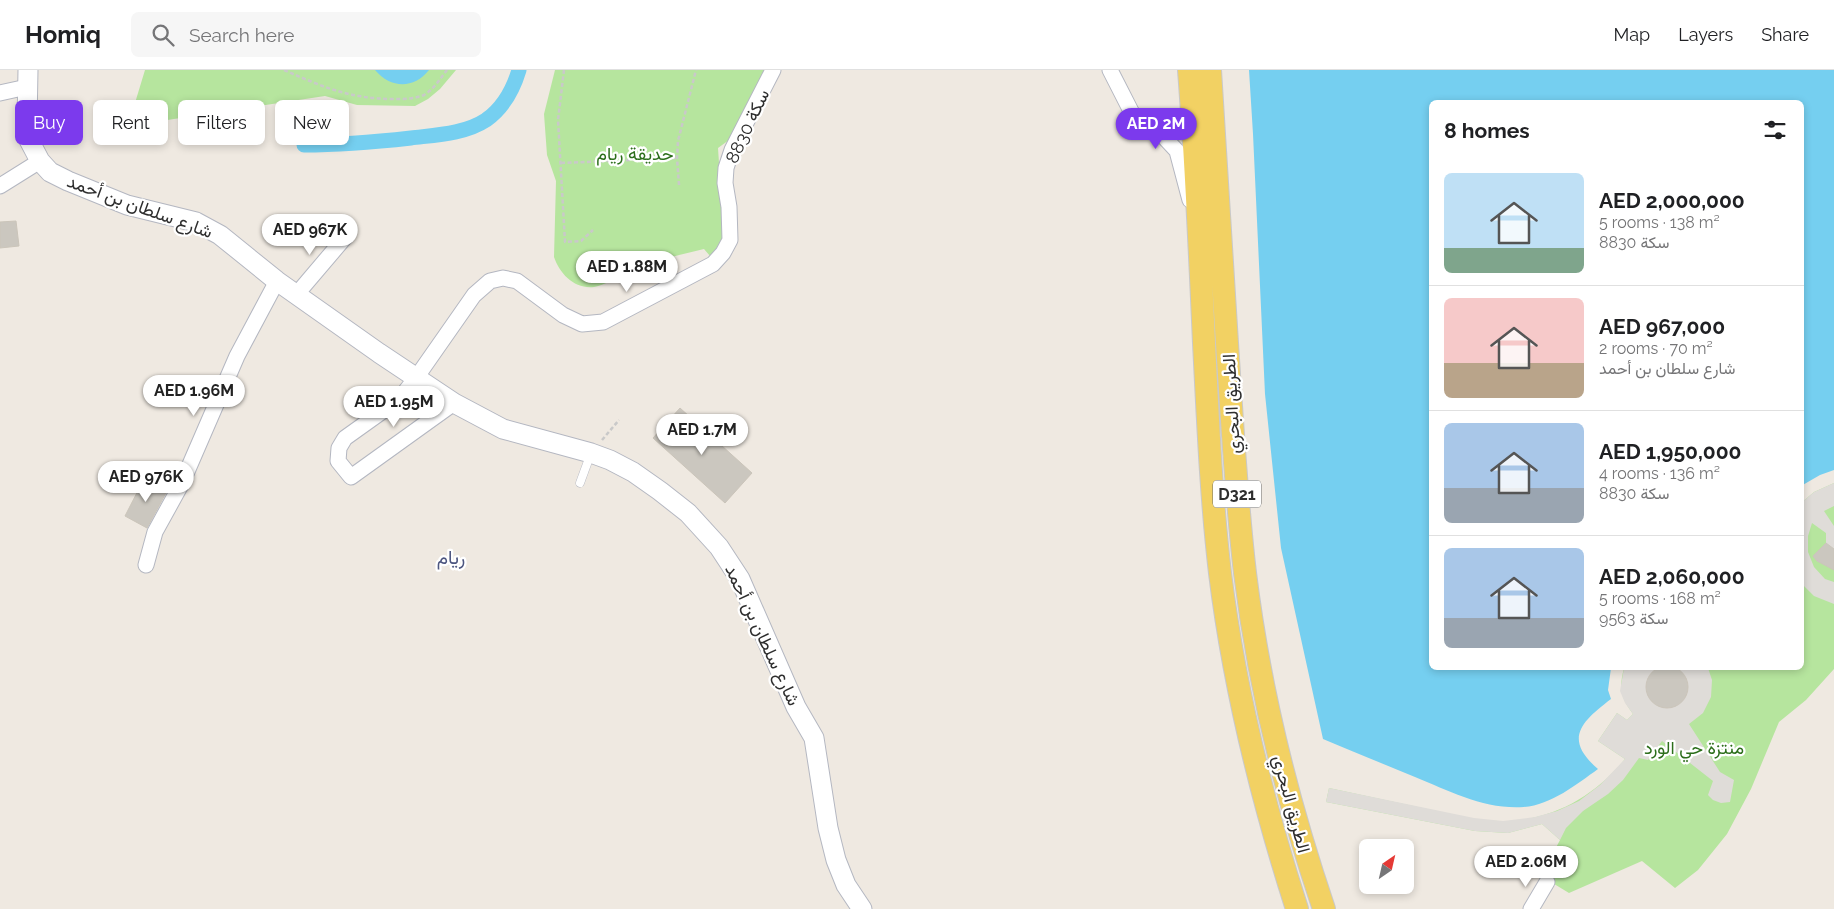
<!DOCTYPE html>
<meta charset="utf-8">
<style>
:root{--surface:#fff;--page:#f6f6f6;--text:#202124;--muted:#757577;--line:#e0e0e0;--accent:#7c3aed}
body{margin:0;font-family:Raleway,Vazirmatn,sans-serif;background:var(--page);color:var(--text);height:100vh;display:flex;flex-direction:column;font-size:19px;white-space:nowrap}
*{box-sizing:border-box;margin:0}
p{font-size:16px;color:var(--muted)}
.icon{flex:none;width:28px;height:28px;fill:none;stroke:currentColor;stroke-width:2;stroke-linecap:round;stroke-linejoin:round}
.map{position:relative;flex:1;overflow:hidden}
.side{position:absolute;left:1429px;top:30px;width:375px;height:570px;display:flex;flex-direction:column;background:var(--surface);border-radius:8px;box-shadow:0 2px 8px #0003}
.side>*{flex:none}
.hud{position:absolute;left:15px;top:30px;width:475px;height:45px;display:flex;gap:10px}
.needle{width:32px;rotate:34deg}
.tools{position:absolute;left:1359px;top:769px;display:grid;gap:10px}
.tools a{display:grid;place-items:center;width:55px;height:55px;border-radius:8px;background:var(--surface);box-shadow:0 2px 8px #0003;font-size:25px}
.price{position:absolute;translate:-50% -42px;padding:0 11px;border-radius:18px;background:#fff;color:#222;font-size:16px;line-height:32px;filter:drop-shadow(0 1px 2px #0008)}
.price::after{content:'';position:absolute;left:50%;top:30px;width:15px;height:11px;margin-left:-8px;background:inherit;clip-path:polygon(0 0,100% 0,50% 100%)}
.price.active{background:var(--accent);color:#fff}
ul{padding:0;list-style:none}
li{display:flex;align-items:center;gap:15px;height:125px;padding:0 15px}
li+li{border-top:1px solid var(--line)}
li span{display:grid;place-items:center;flex:none;width:140px;height:100px;border-radius:8px;color:#555}
li>.icon{margin-inline-start:auto}
span .icon{width:60px;height:60px;fill:#fffc;stroke-width:1}
li b{font-size:21px}
h2{display:flex;justify-content:space-between;align-items:center;height:60px;padding:0 15px;font-size:21px}
.pill{padding:0 18px;border-radius:8px;background:var(--surface);box-shadow:0 2px 8px #0003;font-size:18px;line-height:45px}
.pill.active{background:var(--accent);color:#fff}
header{display:flex;align-items:center;gap:30px;box-sizing:border-box;height:70px;padding:0 25px;background:var(--surface);border-bottom:1px solid var(--line)}
header strong{font-size:24px}
nav{display:flex;gap:28px;margin-inline-start:auto;font-size:18px}
.search{width:350px;height:45px;background:var(--page);display:flex;align-items:center;gap:12px;box-sizing:border-box;padding:0 18px;border-radius:8px;color:var(--muted);font-size:19px}
.map>svg:first-child{display:block}
.green{fill:#b6e59e}
.plaza{fill:#dfdcd8}
.water{fill:#75cff0}
.lines{fill:none;stroke-linecap:round;stroke-linejoin:round}
.canal{stroke:#75cff0;stroke-width:15}
.building{fill:#cbc7bf;stroke:#cbc5ba}
.service-casing{stroke:#b4b7c1;stroke-width:9}
.minor-casing{stroke:#b4b7c1;stroke-width:17}
.tertiary-casing{stroke:#b4b7c1;stroke-width:21}
.primary-casing{stroke:#c9c9c9;stroke-width:24}
.path{stroke:#c9c9c9;stroke-width:2.5;stroke-dasharray:4 2.5;stroke-linecap:butt}
.service{stroke:#fff;stroke-width:8}
.minor{stroke:#fff;stroke-width:15}
.tertiary{stroke:#fff;stroke-width:19}
.primary{stroke:#f2d163;stroke-width:22}
.labels{text-anchor:middle;dominant-baseline:central;stroke-width:4.5;stroke-linejoin:round;paint-order:stroke}
.shield{fill:#fff;stroke:#6d6d6d;stroke-width:1}
.shield-label{font-size:16px;font-weight:bold;fill:#2e2e2e}
.street-label{font-size:18px;fill:#2e2e2e;stroke:#fff}
.park-label{font-size:18px;fill:#2c6e1b;stroke:#fff}
.neighbourhood-label{font-size:19px;fill:#4d5680;stroke:#fff}
</style>
<header>
<strong>Homiq</strong>
<div class="search"><svg class="icon" aria-label="search" viewBox="0 0 24 24"><circle cx="10" cy="10" r="6"/><path d="M15 15l6 6"/></svg>Search here</div>
<nav><a>Map</a><a>Layers</a><a>Share</a></nav>
</header>
<div class="map">
<svg width="1834" height="839" viewBox="0 0 1834 839">
<rect width="100%" height="100%" fill="#efe9e1"/>
<path class="green" d="M145,0H456L440,19L428,29L415,36L357,35L325,26L128,56Z
M555,0H766L729,70L718,78L724,168L719,179L710,186L704,179C684,184 664,188 644,195C631,200 606,215 594,217C574,219 560,204 554,187L556,111L547,85L544,44Z
M1834,413V599L1806,630L1779,652L1751,719L1727,764L1698,800L1675,818L1642,791L1569,823L1541,806L1560,770L1542,754L1508,763L1475,761L1326,732L1329,718C1362,725 1394,732 1427,739C1451,744 1477,752 1503,751C1552,751 1595,726 1625,689L1598,671L1617,643L1627,650L1633,644C1620,626 1619,618 1624,598H1801V433L1814,422Z"/>
<path class="plaza" d="M1834,413V436L1824,441L1834,456V497L1817,491L1813,486L1826,473V463L1812,453L1808,466V482L1814,497L1825,509L1834,512V534L1814,526L1801,513V433L1814,422Z
M1624,598H1708L1712,610L1711,627L1703,643L1689,654L1720,702L1734,710L1730,732L1721,733L1713,730L1708,725L1713,711L1662,671L1648,690L1639,688L1623,710L1608,724L1583,741L1566,758L1560,770L1542,754L1508,763L1475,761L1326,732L1329,718L1474,748L1503,751L1535,747L1557,741L1579,731L1600,715L1625,689L1598,671L1617,643L1627,650L1633,644L1625,633L1620,621Z"/>
<path class="water" d="M375,0H429C414,19 391,19 375,0Z
M1249,0H1834V400L1820,405L1801,416V32H1431V598H1611L1608,620L1611,629C1581,652 1563,669 1598,699C1577,714 1551,735 1524,737C1486,740 1449,721 1415,707C1384,694 1353,682 1323,669L1281,478L1265,324L1253,64Z"/>
<g class="lines">
<path class="canal" d="M304,75C340,75 375,72 411,68C435,65 465,64 486,50C503,38 513,20 519,0"/>
</g>
<path class="building" d="M16,151L19,176L0,178V152Z
M680,338L752,403L725,433L653,368Z
M144,409L167,421L147,458L125,446Z
M1826,473L1834,479V500L1817,491L1813,486Z
M1646 617a21 21 0 1 1 42 0a21 21 0 1 1-42 0Z"/>
<g class="lines">
<g class="service-casing">
<path id="service" d="M580,413L591,383"/>
</g>
<g class="minor-casing">
<path id="minor" d="M1110,0L1133,45L1163,66L1177,81L1190,130
M0,23L27,17
M0,116L40,91
M296,225L347,165
M454,333L351,407L338,391L339,378L345,368L387,338L401,327L416,308L474,225L490,211L503,208L517,211L563,245L582,254L603,252L713,194L723,183L730,170L729,137L725,113L726,98L732,80L773,0
M146,495L155,462L182,413L237,286L277,211
M1531,839L1547,812"/>
</g>
<g class="tertiary-casing">
<path id="tertiary" d="M28,0L27,54L29,70L40,91L50,102L68,111L127,135L196,152L220,165L277,211L379,283L454,333L503,359L591,383L610,390L633,402L660,421L688,443L719,477L740,509L796,637L814,668L828,758L836,790L846,815L862,839"/>
</g>
<g class="primary-casing">
<path id="primary" d="M1189,0C1196,91 1200,182 1204,273C1208,350 1211,426 1220,503C1234,617 1262,730 1297,839
M1210,0C1216,91 1222,182 1227,273C1232,350 1236,426 1245,503C1259,617 1287,730 1324,839"/>
</g>
<path class="path" d="M284,0C323,17 350,29 394,29C404,29 414,29 424,25C434,19 440,9 447,0
M564,0L558,50L565,172L581,171L593,160
M561,93L677,88
M679,115L677,88L678,71L696,0
M602,370L619,350"/>
<use href="#service" class="service"/>
<use href="#minor" class="minor"/>
<use href="#tertiary" class="tertiary"/>
<use href="#primary" class="primary"/>
</g>
<g class="labels">
<rect class="shield" x="1213" y="410.5" width="48" height="27" rx="4"/>
<g class="shield-label">
<text x="1237" y="424">D321</text>
</g>
<g class="street-label">
<text transform="translate(747 56) rotate(-65)">سكة 8830</text>
<text transform="translate(140 136) rotate(20)">شارع سلطان بن أحمد</text>
<text transform="translate(1231 334) rotate(-93)">الطريق البحري</text>
<text transform="translate(763 565) rotate(65)">شارع سلطان بن أحمد</text>
<text transform="translate(1292 734) rotate(75)">الطريق البحري</text>
</g>
<g class="park-label">
<text x="635" y="83">حديقة ريام</text>
<text x="1694" y="677">منتزة حي الورد</text>
</g>
<g class="neighbourhood-label">
<text x="451" y="487">ريام</text>
</g>
</g>
</svg>
<div class="tools">
<a><svg class="needle" viewBox="-14 -14 28 28"><path d="M0-13l5 13h-10z" fill="#e53935"/><path d="M0 13l5-13h-10z" fill="#757577"/></svg></a>
</div>
<b class="price active" style="left:1156px;top:80px">AED 2M</b>
<b class="price" style="left:310px;top:186px">AED 967K</b>
<b class="price" style="left:627px;top:223px">AED 1.88M</b>
<b class="price" style="left:194px;top:347px">AED 1.96M</b>
<b class="price" style="left:394px;top:358px">AED 1.95M</b>
<b class="price" style="left:702px;top:386px">AED 1.7M</b>
<b class="price" style="left:146px;top:433px">AED 976K</b>
<b class="price" style="left:1526px;top:818px">AED 2.06M</b>
<div class="hud">
<a class="pill active">Buy</a>
<a class="pill">Rent</a>
<a class="pill">Filters</a>
<a class="pill">New</a>
</div>
<section class="side">
<h2>8 homes<svg class="icon" aria-label="filters" viewBox="0 0 24 24"><path d="M4 7h16M4 17h16"/><circle cx="9" cy="7" r="2"/><circle cx="15" cy="17" r="2"/></svg></h2>
<ul>
<li><span style="background:linear-gradient(#bfe0f5 75%,#7fa58c 0)"><svg class="icon" aria-label="home" viewBox="0 0 24 24"><path d="M3 11l9-7 9 7M6 9v11h12V9"/></svg></span><div><b>AED 2,000,000</b><p>5 rooms · 138 m²</p><p>سكة 8830</p></div></li>
<li><span style="background:linear-gradient(#f6c9c9 65%,#b9a48a 0)"><svg class="icon" aria-label="home" viewBox="0 0 24 24"><path d="M3 11l9-7 9 7M6 9v11h12V9"/></svg></span><div><b>AED 967,000</b><p>2 rooms · 70 m²</p><p>شارع سلطان بن أحمد</p></div></li>
<li><span style="background:linear-gradient(#a9c7e8 65%,#9aa5b1 0)"><svg class="icon" aria-label="home" viewBox="0 0 24 24"><path d="M3 11l9-7 9 7M6 9v11h12V9"/></svg></span><div><b>AED 1,950,000</b><p>4 rooms · 136 m²</p><p>سكة 8830</p></div></li>
<li><span style="background:linear-gradient(#a9c7e8 70%,#9aa5b1 0)"><svg class="icon" aria-label="home" viewBox="0 0 24 24"><path d="M3 11l9-7 9 7M6 9v11h12V9"/></svg></span><div><b>AED 2,060,000</b><p>5 rooms · 168 m²</p><p>سكة 9563</p></div></li>
</ul>
</section>
</div>
